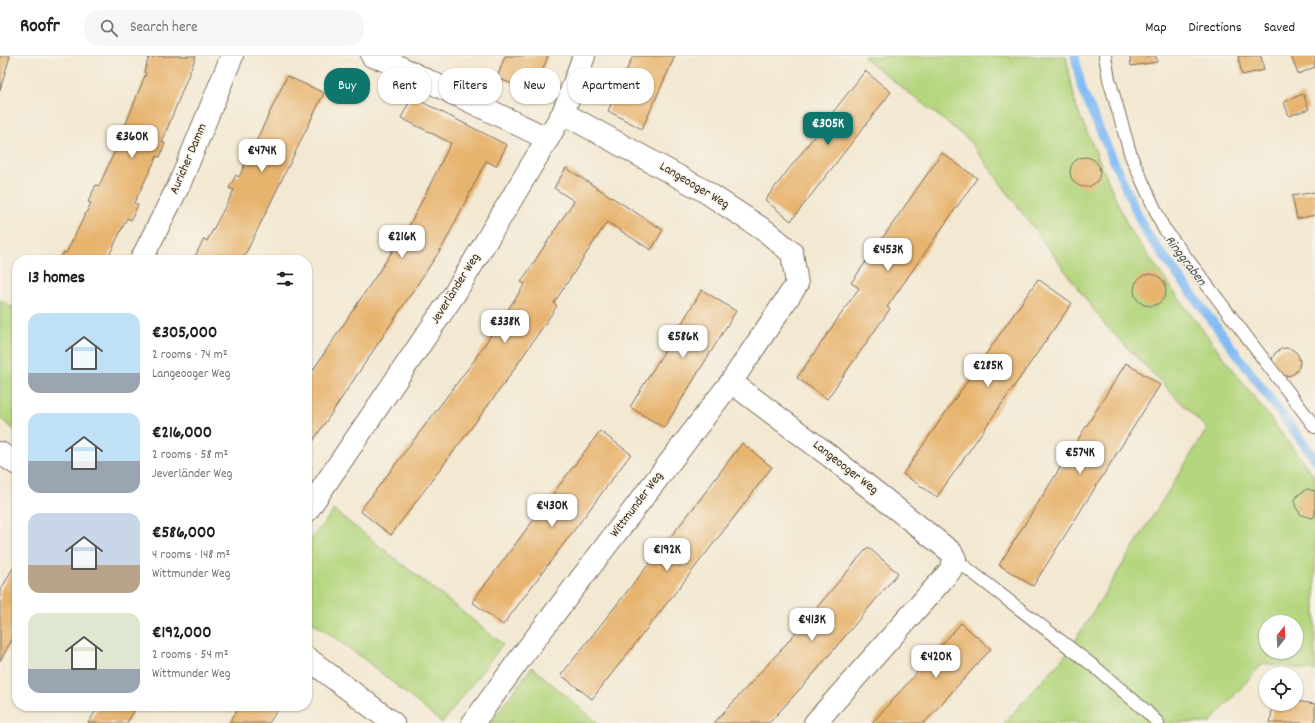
<!DOCTYPE html>
<meta charset="utf-8">
<style>
:root{--surface:#fff;--page:#f6f6f6;--text:#222;--muted:#767676;--line:#e0e0e0;--accent:#0f766e}
body{margin:0;font-family:Dekko,sans-serif;background:var(--page);color:var(--text);height:100vh;display:flex;flex-direction:column;font-size:15px;white-space:nowrap}
*{box-sizing:border-box;margin:0}
p{font-size:13px;color:var(--muted)}
.icon{flex:none;width:22px;height:22px;fill:none;stroke:currentColor;stroke-width:2;stroke-linecap:round;stroke-linejoin:round}
.map{position:relative;flex:1;overflow:hidden}
.details{position:absolute;left:12px;top:199px;width:300px;height:456px;display:flex;flex-direction:column;background:var(--surface);border-radius:16px;box-shadow:0 1px 3px #0004}
.details>*{flex:none}
.banner{position:absolute;left:324px;top:12px;width:380px;height:36px;display:flex;gap:8px}
.needle{width:26px;rotate:18deg}
.controls{position:absolute;left:1259px;top:559px;display:grid;gap:8px}
.controls a{display:grid;place-items:center;width:44px;height:44px;border-radius:50%;background:var(--surface);box-shadow:0 1px 3px #0004;font-size:20px}
.price{position:absolute;translate:-50% -34px;padding:0 9px;border-radius:8px;background:#fff;color:#222;font-size:13px;line-height:26px;filter:drop-shadow(0 1px 2px #0008)}
.price::after{content:'';position:absolute;left:50%;top:24px;width:12px;height:9px;margin-left:-6px;background:inherit;clip-path:polygon(0 0,100% 0,50% 100%)}
.price.selected{background:var(--accent);color:#fff}
ul{padding:0;list-style:none}
li{display:flex;align-items:center;gap:12px;height:100px;padding:0 16px}
li span{display:grid;place-items:center;flex:none;width:112px;height:80px;border-radius:12px;color:#555}
li>.icon{margin-inline-start:auto}
span .icon{width:48px;height:48px;fill:#fffc;stroke-width:1}
li b{font-size:17px}
h2{display:flex;justify-content:space-between;align-items:center;height:48px;padding:0 16px;font-size:17px}
.pill{padding:0 14px;border-radius:16px;background:var(--surface);box-shadow:0 1px 3px #0004;font-size:14px;line-height:36px}
.pill.selected{background:var(--accent);color:#fff}
header{display:flex;align-items:center;gap:24px;box-sizing:border-box;height:56px;padding:0 20px;background:var(--surface);border-bottom:1px solid var(--line)}
header strong{font-size:19px}
nav{display:flex;gap:22px;margin-inline-start:auto;font-size:14px}
.search{width:280px;height:36px;background:var(--page);display:flex;align-items:center;gap:10px;box-sizing:border-box;padding:0 14px;border-radius:16px;color:var(--muted);font-size:15px}
.map>svg:first-child{display:block}
.green{fill:#b4d67e;stroke:#78804e;fill-rule:evenodd}
.lines{fill:none;stroke-linecap:round;stroke-linejoin:round}
.stream{stroke:#82bcf4;stroke-width:9}
.building{fill:#e7b46e}
.service-casing{stroke:#7b6c5d;stroke-width:14}
.minor-casing{stroke:#7b6c5d;stroke-width:24}
.tertiary-casing{stroke:#7b6c5d;stroke-width:24}
.service{stroke:#fff;stroke-width:12}
.minor{stroke:#fff;stroke-width:22}
.tertiary{stroke:#fff;stroke-width:22}
.labels{text-anchor:middle;dominant-baseline:central;stroke-width:3;stroke-linejoin:round;paint-order:stroke}
.street-label{font-size:13px;fill:#3b2a1e;stroke:#f7f3e8}
.water-label{font-size:14px;font-style:italic;fill:#50565e;stroke:#f7f3e8}
</style>
<header>
<strong>Roofr</strong>
<div class="search"><svg class="icon" aria-label="search" viewBox="0 0 24 24"><circle cx="10" cy="10" r="6"/><path d="M15 15l6 6"/></svg>Search here</div>
<nav><a>Map</a><a>Directions</a><a>Saved</a></nav>
</header>
<div class="map">
<svg width="1315" height="667" viewBox="0 0 1315 667">
<rect width="100%" height="100%" fill="#f7f3e8"/>
<filter id="ink" filterUnits="userSpaceOnUse"><feTurbulence type="fractalNoise" baseFrequency=".025" numOctaves="2"/><feDisplacementMap in="SourceGraphic" scale="8" xChannelSelector="R" yChannelSelector="G"/><feConvolveMatrix kernelMatrix="1 2 1 2 8 2 1 2 1" color-interpolation-filters="sRGB"/></filter>
<filter id="wash" filterUnits="userSpaceOnUse"><feTurbulence type="fractalNoise" baseFrequency=".012" numOctaves="4" result="noise"/><feDisplacementMap in="SourceGraphic" scale="16" xChannelSelector="R" yChannelSelector="G"/><feGaussianBlur stdDeviation="0.9" result="paint"/><feColorMatrix in="noise" values="0 0 0 0 0 0 0 0 0 0 0 0 0 0 0 0 0 1.4 0 .05"/><feComposite in="paint" operator="in"/></filter>
<g filter="url(#wash)">
<rect width="100%" height="100%" fill="#f3e8d2"/>
<path class="green" d="M865,0H1066L1076,51L1129,173L1186,252L1315,421V615L1263,607L1210,667H1004L1068,596L1207,373L1105,269L968,83L864,2ZM1266,566H1296V596H1266Z
M0,244L17,254V376L0,362Z
M334,454L503,588L442,667L364,603L307,562V488Z
M532,611L598,667H490Z"/>
<g class="lines">
<path class="stream" d="M1075,0L1082,34L1145,175L1315,403"/>
</g>
<g id="blocks">
<path class="building" d="M0,0H10L0,34Z
M154,0H196L162,86L165,87L160,101L157,100L134,147L138,149L131,164L127,162L107,204H60L64,196L66,197L91,147L88,146L96,129L99,130L119,86L117,85L123,70H125L146,17L144,16L149,1L153,2Z
M505,0H548L534,36L497,22Z
M633,0H675L642,73L608,55Z
M1130,0H1156L1157,6L1131,10Z
M1238,0H1261L1264,14L1242,19Z
M1291,0H1315V11L1298,18Z
M865,15L891,36L791,165L765,144Z
M287,20L324,37L250,189L242,204H195L197,201L195,200L204,183L207,185L234,134L229,132L236,119L239,121Z
M1303,38L1309,53L1289,60L1284,46Z
M412,41L507,89L496,110L486,105L443,190L307,394V323L408,172L451,87L401,62Z
M942,97L977,122L887,251L890,253L827,343L797,322L859,232L851,227Z
M1070 116a15 15 0 1 1 30 0a15 15 0 1 1-30 0Z
M566,112L663,174L651,194L607,166L554,247L557,250L504,328L391,479L360,455L473,306L525,228L521,226L574,145L554,132Z
M1315,136V159L1297,163L1292,140Z
M1134 234a16 16 0 1 1 32 0a16 16 0 1 1-32 0Z
M1038,223L1072,247L937,441L903,418Z
M702,234L736,255L664,372L630,351Z
M1272 306a14 14 0 1 1 28 0a14 14 0 1 1-28 0Z
M1126,307L1160,329L1033,530L999,509Z
M600,375L631,398L503,569L472,546Z
M742,387L772,411L728,469L592,643L561,619L698,446Z
M1307,433L1315,435V460L1312,462L1301,459L1295,450V444L1298,439Z
M868,491L898,517L810,622L769,667H714L780,595Z
M17,505V575L0,605V535Z
M961,567L991,593L924,667H872Z
M1296,645L1315,648V667H1270L1273,648H1296Z
M99,650H137L127,667H88Z
M240,650H280L269,667H229Z"/>
</g>
</g>
<g filter="url(#ink)">
<use href="#blocks" fill-opacity="0" stroke="#7b6c5d" stroke-width="1"/>
<g class="lines">
<g class="service-casing">
<path id="service" d="M1105,0L1109,23L1131,100L1163,171L1315,371
M955,503L1096,612L1146,655L1158,667"/>
</g>
<g class="minor-casing">
<path id="minor" d="M372,0L385,4L548,83
M141,204L179,129L232,0
M731,326L831,401L951,496L955,503L950,515L815,667
M307,455L455,237L563,57L584,0
M473,667L522,600L731,326L797,228L792,197L767,176L703,134L563,57"/>
</g>
<g class="tertiary-casing">
<path id="tertiary" d="M0,397L17,408
M307,602L393,667"/>
</g>
<use href="#service" class="service"/>
<use href="#minor" class="minor"/>
<use href="#tertiary" class="tertiary"/>
</g>
</g>
<g class="labels">
<g class="street-label">
<text transform="translate(189 103) rotate(-67)">Auricher Damm</text>
<text transform="translate(694 130) rotate(31)">Langeooger Weg</text>
<text transform="translate(456 233) rotate(-58)">Jeverländer Weg</text>
<text transform="translate(845 412) rotate(38)">Langeooger Weg</text>
<text transform="translate(637 449) rotate(-53)">Wittmunder Weg</text>
</g>
<g class="water-label">
<text transform="translate(1185 205) rotate(53)">Ringgraben</text>
</g>
</g>
</svg>
<div class="controls">
<a><svg class="needle" viewBox="-14 -14 28 28"><path d="M0-13l5 13h-10z" fill="#e53935"/><path d="M0 13l5-13h-10z" fill="#767676"/></svg></a>
<a><svg class="icon" aria-label="locate" viewBox="0 0 24 24"><circle cx="12" cy="12" r="6"/><path d="M12 2v4M12 18v4M2 12h4M18 12h4"/></svg></a>
</div>
<b class="price selected" style="left:828px;top:90px">€305K</b>
<b class="price" style="left:132px;top:103px">€360K</b>
<b class="price" style="left:262px;top:117px">€474K</b>
<b class="price" style="left:402px;top:203px">€216K</b>
<b class="price" style="left:888px;top:216px">€453K</b>
<b class="price" style="left:505px;top:288px">€338K</b>
<b class="price" style="left:683px;top:303px">€586K</b>
<b class="price" style="left:988px;top:332px">€285K</b>
<b class="price" style="left:1080px;top:419px">€574K</b>
<b class="price" style="left:552px;top:472px">€430K</b>
<b class="price" style="left:667px;top:516px">€192K</b>
<b class="price" style="left:812px;top:586px">€413K</b>
<b class="price" style="left:936px;top:623px">€420K</b>
<div class="banner">
<a class="pill selected">Buy</a>
<a class="pill">Rent</a>
<a class="pill">Filters</a>
<a class="pill">New</a>
<a class="pill">Apartment</a>
</div>
<section class="details">
<h2>13 homes<svg class="icon" aria-label="filters" viewBox="0 0 24 24"><path d="M4 7h16M4 17h16"/><circle cx="9" cy="7" r="2"/><circle cx="15" cy="17" r="2"/></svg></h2>
<ul>
<li><span style="background:linear-gradient(#bfe0f5 75%,#9aa5b1 0)"><svg class="icon" aria-label="home" viewBox="0 0 24 24"><path d="M3 11l9-7 9 7M6 9v11h12V9"/></svg></span><div><b>€305,000</b><p>2 rooms · 74 m²</p><p>Langeooger Weg</p></div></li>
<li><span style="background:linear-gradient(#bfe0f5 60%,#9aa5b1 0)"><svg class="icon" aria-label="home" viewBox="0 0 24 24"><path d="M3 11l9-7 9 7M6 9v11h12V9"/></svg></span><div><b>€216,000</b><p>2 rooms · 58 m²</p><p>Jeverländer Weg</p></div></li>
<li><span style="background:linear-gradient(#c9d6e8 65%,#b9a48a 0)"><svg class="icon" aria-label="home" viewBox="0 0 24 24"><path d="M3 11l9-7 9 7M6 9v11h12V9"/></svg></span><div><b>€586,000</b><p>4 rooms · 148 m²</p><p>Wittmunder Weg</p></div></li>
<li><span style="background:linear-gradient(#dfe7d0 70%,#9aa5b1 0)"><svg class="icon" aria-label="home" viewBox="0 0 24 24"><path d="M3 11l9-7 9 7M6 9v11h12V9"/></svg></span><div><b>€192,000</b><p>2 rooms · 54 m²</p><p>Wittmunder Weg</p></div></li>
</ul>
</section>
</div>
